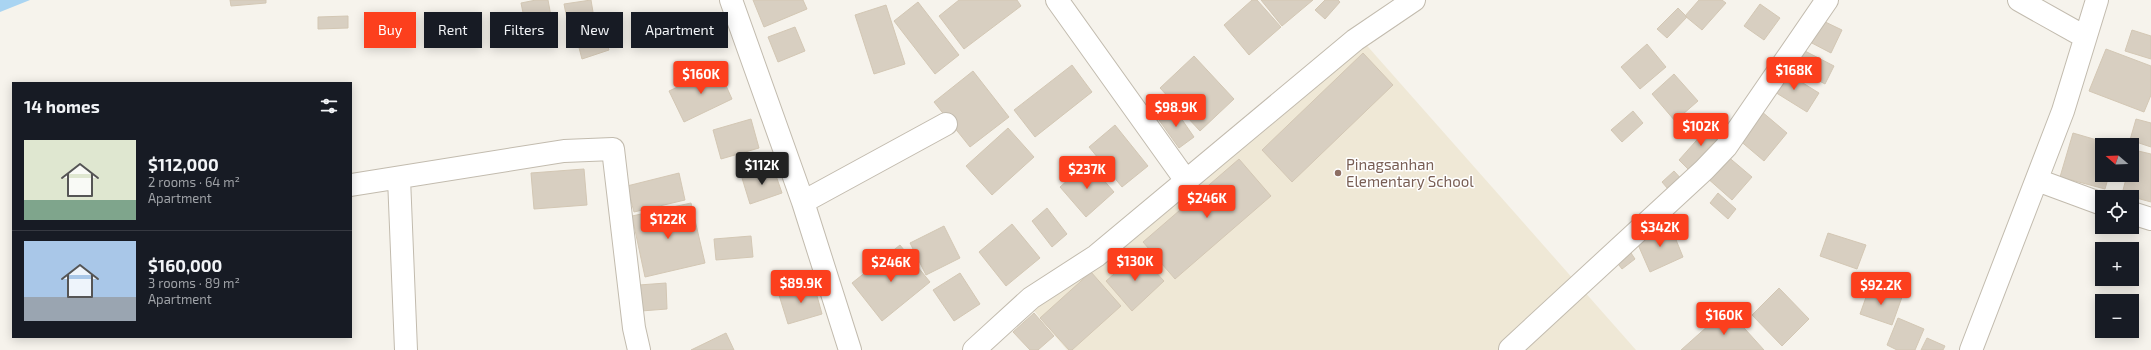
<!DOCTYPE html>
<meta charset="utf-8">
<style>
:root{--surface:#171b24;--page:#20242c;--text:#f1f3f6;--muted:#9ea1a6;--line:#363941;--accent:#fc3f1d}
body{margin:0;font-family:"Exo 2",sans-serif;background:var(--page);color:var(--text);height:100vh;display:flex;flex-direction:column;font-size:15px;white-space:nowrap}
*{box-sizing:border-box;margin:0}
p{font-size:13px;color:var(--muted)}
.icon{flex:none;width:22px;height:22px;fill:none;stroke:currentColor;stroke-width:2;stroke-linecap:round;stroke-linejoin:round}
.map{position:relative;flex:1;overflow:hidden}
.side{position:absolute;left:12px;top:82px;width:340px;height:256px;display:flex;flex-direction:column;background:var(--surface);border-radius:0px;box-shadow:0 2px 10px #0003}
.side>*{flex:none}
.guide{position:absolute;left:364px;top:12px;width:380px;height:36px;display:flex;gap:8px}
.needle{width:26px;rotate:289deg}
.tools{position:absolute;left:2095px;top:138px;display:grid;gap:8px}
.tools a{display:grid;place-items:center;width:44px;height:44px;border-radius:0px;background:var(--surface);box-shadow:0 2px 10px #0003;font-size:20px}
.price{position:absolute;translate:-50% -34px;padding:0 9px;border-radius:4px;background:var(--accent);color:#fff;font-size:13px;line-height:26px;filter:drop-shadow(0 1px 2px #0008)}
.price::after{content:'';position:absolute;left:50%;top:24px;width:12px;height:9px;margin-left:-6px;background:inherit;clip-path:polygon(0 0,100% 0,50% 100%)}
.price.selected{background:#222;color:#fff}
ul{padding:0;list-style:none}
li{display:flex;align-items:center;gap:12px;height:100px;padding:0 12px}
li+li{border-top:1px solid var(--line)}
li span{display:grid;place-items:center;flex:none;width:112px;height:80px;border-radius:0px;color:#555}
li>.icon{margin-inline-start:auto}
span .icon{width:48px;height:48px;fill:#fffc;stroke-width:1}
li b{font-size:17px}
h2{display:flex;justify-content:space-between;align-items:center;height:48px;padding:0 12px;font-size:17px}
.tag{padding:0 14px;border-radius:0px;background:var(--surface);box-shadow:0 2px 10px #0003;font-size:14px;line-height:36px}
.tag.selected{background:var(--accent);color:#fff}
.map>svg:first-child{display:block}
.education{fill:#efe8d6}
.water{fill:#a9d4f2}
.building{fill:#d8cfc1;stroke:#d3c7b4}
.lines{fill:none;stroke-linecap:round;stroke-linejoin:round}
.minor-casing{stroke:#c2bbae;stroke-width:24}
.minor{stroke:#fff;stroke-width:22}
.education-dot{fill:#8d6e63;stroke:#fff;stroke-width:1.5}
.labels{text-anchor:middle;dominant-baseline:central;stroke-width:3;stroke-linejoin:round;paint-order:stroke}
.education-label{font-size:15px;fill:#785e54;stroke:#fff;text-anchor:start}
</style>
<div class="map">
<svg width="2151" height="350" viewBox="0 0 2151 350">
<rect width="100%" height="100%" fill="#f6f3ec"/>
<path class="education" d="M1362,40L1636,350H1067L1030,306Z"/>
<path class="water" d="M0,0H30L0,12Z"/>
<path class="building" d="M230,0H266V3L231,6Z
M536,0H548L553,27L527,32L521,3Z
M591,0L595,24L569,29L564,4Z
M753,0H803L807,9L764,27Z
M959,0H1017L1021,6L964,49L939,16Z
M1252,0H1257L1281,27L1249,55L1224,25Z
M1261,0H1313L1282,26Z
M1325,0H1338L1340,2L1325,19L1315,10Z
M1699,0H1722L1726,3L1702,30L1685,16Z
M918,2L959,55L935,74L894,21Z
M1760,4L1780,18L1764,40L1744,26Z
M886,5L905,64L874,74L855,15Z
M1678,8L1687,17L1667,38L1657,29Z
M348,16V28L318,29V17Z
M1819,19L1842,30L1831,53L1808,41Z
M795,27L805,51L778,62L768,37Z
M2132,30L2151,36V59L2125,51Z
M603,32L609,50L582,59L577,40Z
M1647,44L1666,67L1640,89L1621,67Z
M2106,49L2151,66V95L2144,112L2089,91Z
M1803,50L1834,66L1825,84L1794,67Z
M1363,53L1393,85L1292,182L1262,150Z
M1194,56L1234,99L1200,131L1160,88Z
M1072,65L1092,92L1035,137L1014,110Z
M718,68L732,99L684,122L669,91Z
M1782,70L1819,93L1807,112L1770,89Z
M973,71L1009,117L970,147L934,102Z
M1674,74L1698,101L1675,121L1652,94Z
M1174,108L1194,137L1179,148L1159,120Z
M1633,111L1643,123L1622,142L1611,130Z
M1761,111L1787,133L1764,161L1738,139Z
M751,119L759,148L721,159L713,130Z
M2136,119L2151,123V147L2130,140Z
M1712,123L1723,134L1690,171L1679,160Z
M1115,125L1148,166L1122,187L1089,147Z
M1008,128L1034,157L992,195L966,166Z
M2073,133L2114,145H2102V175H2109L2105,189L2060,177Z
M2134,150L2151,154V202L2122,194L2127,175H2132V158Z
M1726,155L1752,177L1732,200L1706,177Z
M1239,159L1271,196L1175,279L1143,242Z
M1088,162L1114,192L1086,217L1060,187Z
M773,167L782,193L750,204L742,178Z
M584,169L587,205L534,209L531,173Z
M1674,171L1685,183L1673,195L1662,182Z
M679,173L685,200L634,212L627,186Z
M1718,193L1736,209L1728,219L1710,203Z
M691,203L705,263L645,277L632,216Z
M1047,208L1067,234L1052,247L1032,221Z
M1012,224L1040,258L1006,286L979,252Z
M1670,225L1683,257L1650,272L1636,240Z
M944,226L960,258L926,275L910,243Z
M1828,233L1866,245L1857,269L1820,256Z
M751,236L753,257L716,260L714,239Z
M900,245L930,282L882,321L852,283Z
M1629,250L1635,259L1622,269L1615,260Z
M1138,253L1164,281L1132,311L1106,281Z
M1091,272L1121,306L1072,350H1069L1040,318Z
M960,273L980,304L954,321L933,290Z
M666,283L667,309L641,311L639,285Z
M814,285L822,314L788,324L779,295Z
M1870,286L1902,297L1892,325L1860,314Z
M1779,288L1809,319L1782,346L1752,315Z
M1727,309L1764,350H1681Z
M1034,313L1054,336L1038,350H1030L1013,332Z
M1898,318L1924,329L1915,350H1897L1887,345Z
M726,333L734,350H691Z
M1927,338L1945,346L1943,350H1921Z"/>
<g class="lines">
<g class="minor-casing">
<path id="minor" d="M731,0L803,202L850,350
M1057,0L1187,182
M2019,0L2085,37
M399,178L406,350
M2037,180L2102,204
M351,185L564,151L613,149L634,328L639,350
M803,202L946,124
M2132,213L2151,219
M1510,349L1704,170L1726,147L1827,0
M974,350L1031,298L1096,256L1355,40L1414,0
M1971,350L2063,111L2097,0"/>
</g>
<use href="#minor" class="minor"/>
</g>
<circle class="education-dot" cx="1338" cy="173" r="4"/>
<g class="labels">
<g class="education-label">
<text x="1346" y="164">Pinagsanhan<tspan x="1346" dy="17">Elementary School</tspan></text>
</g>
</g>
</svg>
<div class="tools">
<a><svg class="needle" viewBox="-14 -14 28 28"><path d="M0-13l5 13h-10z" fill="#e53935"/><path d="M0 13l5-13h-10z" fill="#9ea1a6"/></svg></a>
<a><svg class="icon" aria-label="locate" viewBox="0 0 24 24"><circle cx="12" cy="12" r="6"/><path d="M12 2v4M12 18v4M2 12h4M18 12h4"/></svg></a>
<a>+</a>
<a>−</a>
</div>
<b class="price" style="left:1794px;top:91px">$168K</b>
<b class="price" style="left:701px;top:95px">$160K</b>
<b class="price" style="left:1176px;top:128px">$98.9K</b>
<b class="price" style="left:1701px;top:147px">$102K</b>
<b class="price selected" style="left:762px;top:186px">$112K</b>
<b class="price" style="left:1087px;top:190px">$237K</b>
<b class="price" style="left:1207px;top:219px">$246K</b>
<b class="price" style="left:668px;top:240px">$122K</b>
<b class="price" style="left:1660px;top:248px">$342K</b>
<b class="price" style="left:1135px;top:282px">$130K</b>
<b class="price" style="left:891px;top:283px">$246K</b>
<b class="price" style="left:801px;top:304px">$89.9K</b>
<b class="price" style="left:1881px;top:306px">$92.2K</b>
<b class="price" style="left:1724px;top:336px">$160K</b>
<div class="guide">
<a class="tag selected">Buy</a>
<a class="tag">Rent</a>
<a class="tag">Filters</a>
<a class="tag">New</a>
<a class="tag">Apartment</a>
</div>
<section class="side">
<h2>14 homes<svg class="icon" aria-label="filters" viewBox="0 0 24 24"><path d="M4 7h16M4 17h16"/><circle cx="9" cy="7" r="2"/><circle cx="15" cy="17" r="2"/></svg></h2>
<ul>
<li><span style="background:linear-gradient(#dfe7d0 75%,#7fa58c 0)"><svg class="icon" aria-label="home" viewBox="0 0 24 24"><path d="M3 11l9-7 9 7M6 9v11h12V9"/></svg></span><div><b>$112,000</b><p>2 rooms · 64 m²</p><p>Apartment</p></div></li>
<li><span style="background:linear-gradient(#a9c7e8 70%,#9aa5b1 0)"><svg class="icon" aria-label="home" viewBox="0 0 24 24"><path d="M3 11l9-7 9 7M6 9v11h12V9"/></svg></span><div><b>$160,000</b><p>3 rooms · 89 m²</p><p>Apartment</p></div></li>
</ul>
</section>
</div>
